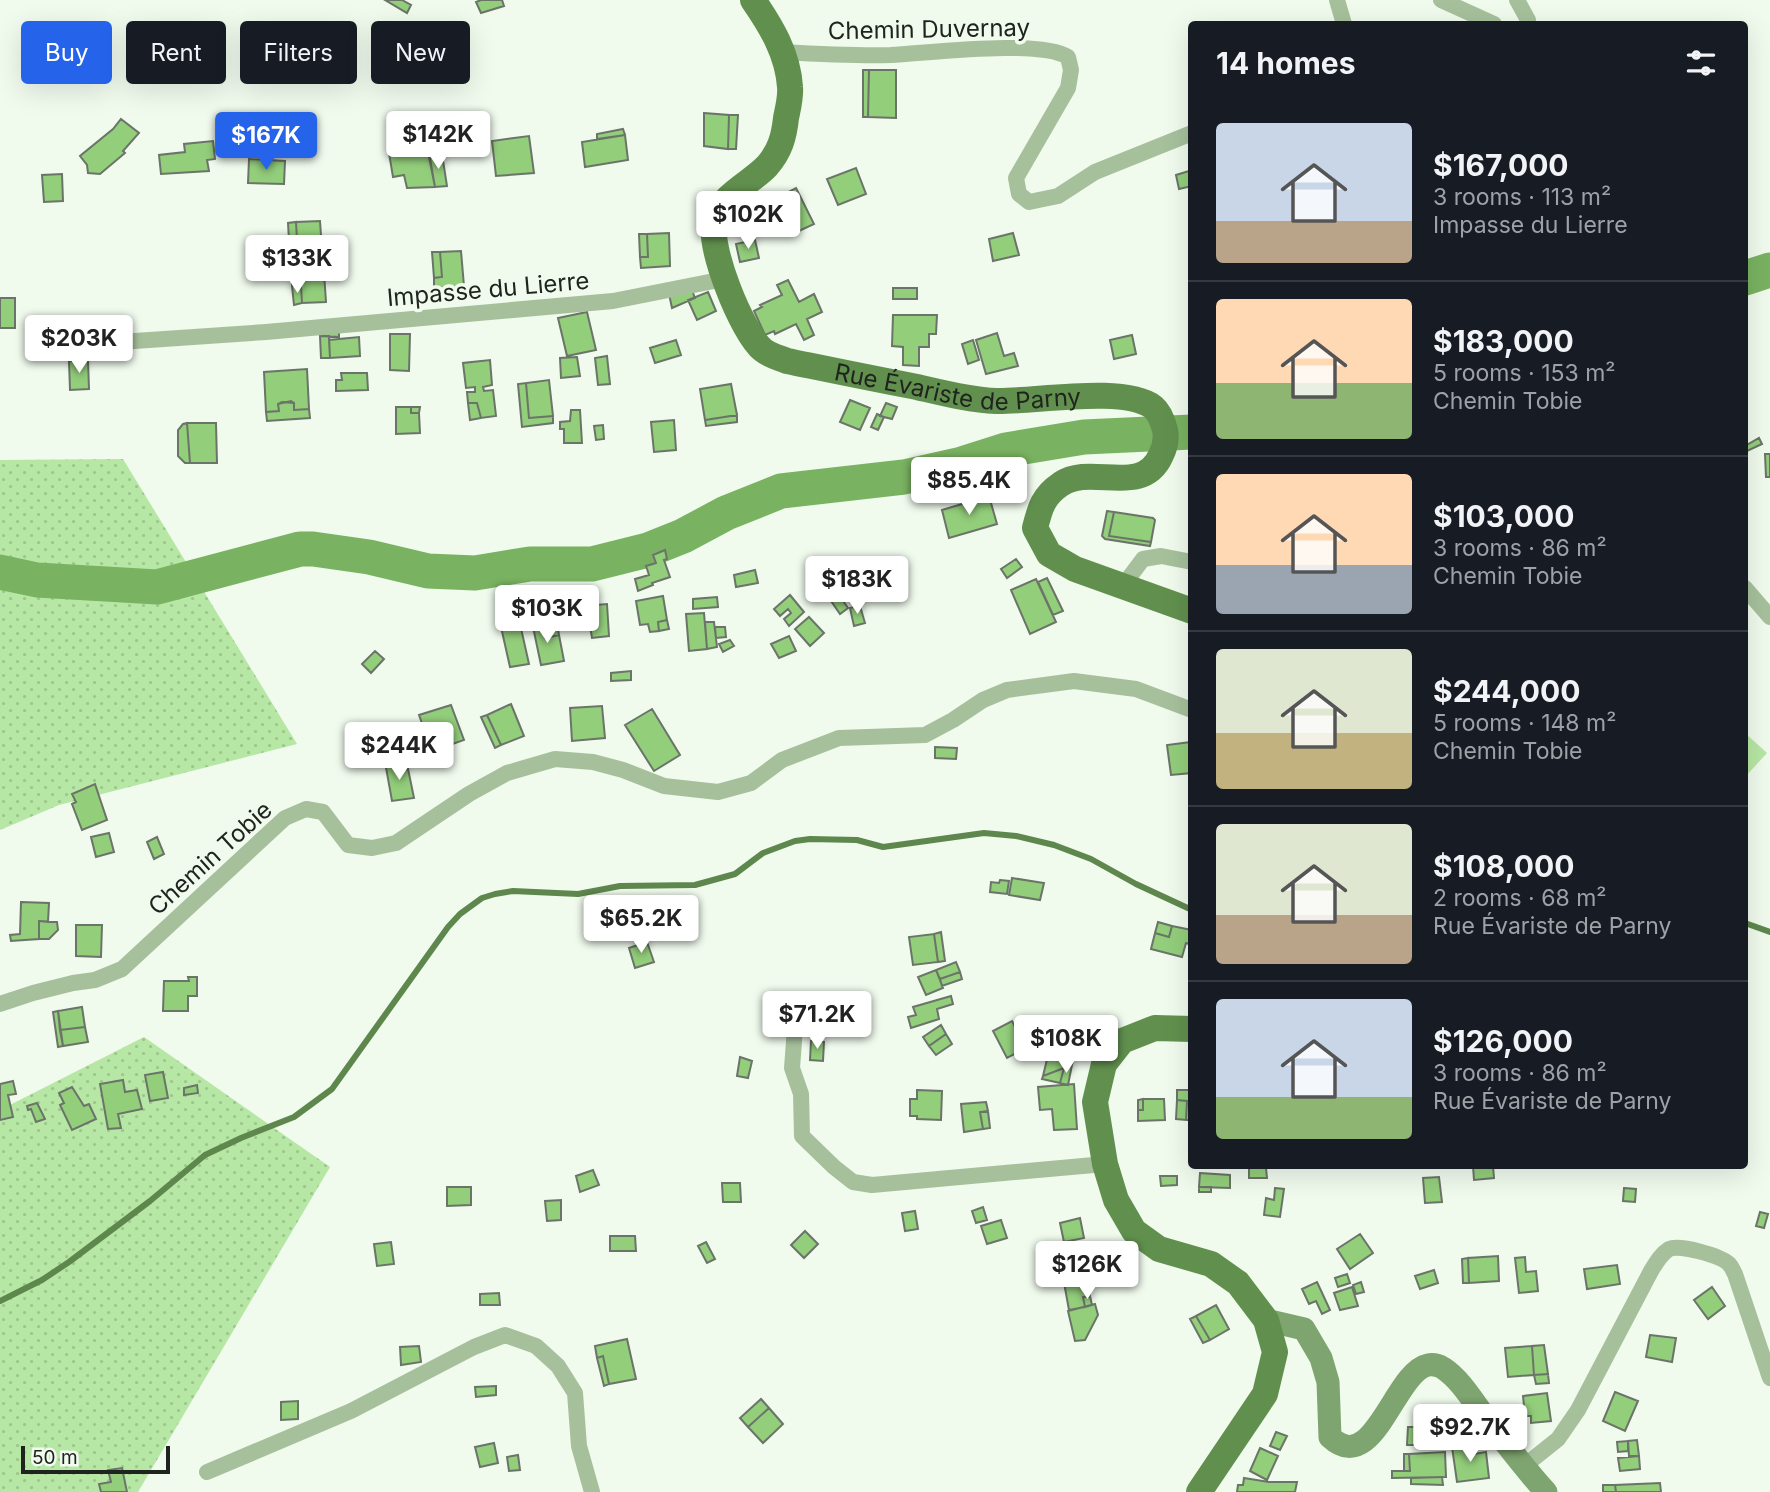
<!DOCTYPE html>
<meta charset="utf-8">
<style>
:root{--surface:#171b24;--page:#20242c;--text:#f1f3f6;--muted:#9ea1a6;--line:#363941;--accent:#2563eb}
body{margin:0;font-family:Inter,sans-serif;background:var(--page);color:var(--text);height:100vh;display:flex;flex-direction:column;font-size:26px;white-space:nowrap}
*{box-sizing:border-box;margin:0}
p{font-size:23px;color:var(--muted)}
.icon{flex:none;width:38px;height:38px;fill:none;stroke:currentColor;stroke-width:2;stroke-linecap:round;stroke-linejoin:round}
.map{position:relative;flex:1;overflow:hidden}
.sheet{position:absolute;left:1188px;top:21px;width:560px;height:1148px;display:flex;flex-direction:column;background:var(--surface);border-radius:7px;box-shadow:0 7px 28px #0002}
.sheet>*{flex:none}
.guide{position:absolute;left:21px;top:21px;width:665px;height:63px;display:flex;gap:14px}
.scale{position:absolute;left:21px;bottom:18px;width:149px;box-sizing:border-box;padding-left:7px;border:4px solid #20241f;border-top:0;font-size:19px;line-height:24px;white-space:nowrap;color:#20241f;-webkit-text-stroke:5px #f0faed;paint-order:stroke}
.price{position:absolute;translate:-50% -60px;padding:0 16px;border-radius:7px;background:#fff;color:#222;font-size:23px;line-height:46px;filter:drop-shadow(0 2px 4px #0008)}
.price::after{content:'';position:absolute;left:50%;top:42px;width:21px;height:16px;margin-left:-10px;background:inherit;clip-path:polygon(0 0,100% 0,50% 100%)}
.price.current{background:var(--accent);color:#fff}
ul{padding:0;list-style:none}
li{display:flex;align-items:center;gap:21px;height:175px;padding:0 28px}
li+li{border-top:2px solid var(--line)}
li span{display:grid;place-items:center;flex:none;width:196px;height:140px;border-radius:7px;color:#555}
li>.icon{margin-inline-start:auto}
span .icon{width:84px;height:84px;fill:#fffc;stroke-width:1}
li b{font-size:30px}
h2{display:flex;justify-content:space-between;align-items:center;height:84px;padding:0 28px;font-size:30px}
.chip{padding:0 24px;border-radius:7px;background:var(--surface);box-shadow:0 7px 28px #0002;font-size:24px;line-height:63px}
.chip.current{background:var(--accent);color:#fff}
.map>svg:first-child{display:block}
.grass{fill:url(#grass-dots)}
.garden{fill:#b7e7a4}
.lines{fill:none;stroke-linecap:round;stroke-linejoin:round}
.stream{stroke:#5e874d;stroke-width:6}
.river{stroke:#79b261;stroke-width:35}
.building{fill:#93ce7b;stroke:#6b7468;stroke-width:2}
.minor{stroke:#a6c09c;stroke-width:16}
.secondary{stroke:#7ea46f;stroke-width:23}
.primary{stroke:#61904e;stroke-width:26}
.labels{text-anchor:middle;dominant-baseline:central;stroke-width:7;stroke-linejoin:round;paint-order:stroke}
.street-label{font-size:24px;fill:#20241f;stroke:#f0faed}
</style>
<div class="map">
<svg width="1770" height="1492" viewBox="0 0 1770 1492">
<defs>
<pattern id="grass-dots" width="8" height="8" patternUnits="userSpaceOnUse" patternTransform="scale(1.75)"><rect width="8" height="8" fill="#b7e7a4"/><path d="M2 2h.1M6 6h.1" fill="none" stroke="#9dc68d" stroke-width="1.8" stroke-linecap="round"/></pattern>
</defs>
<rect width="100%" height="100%" fill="#f0faed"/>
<path class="grass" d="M123,459L297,744L59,805L0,830V460Z
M144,1037L330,1167L138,1492H0V1110Z"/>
<path class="garden" d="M1745,733L1767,753L1745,777Z"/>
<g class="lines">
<path class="stream" d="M1745,923L1770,932
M0,1301L42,1280L69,1262L150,1201L205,1155L241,1138L294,1117L332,1089L448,927L460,914L482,898L495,894L513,891L578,894L620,886L695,885L735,874L763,853L795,841L810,839L857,840L883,847L984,833L1016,836L1054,845L1091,859L1136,884L1192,910"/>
<path class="river" d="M1745,278L1770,270
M0,572L37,580L157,587L300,549H313L369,557L428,571L475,573L530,564H592L648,550L683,536L726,513L781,491L904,477L962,464L1006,450L1084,437L1192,432"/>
</g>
<path class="building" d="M385,0H402L411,5L407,13Z
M481,0H502L504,6L481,13L476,2Z
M863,70H869L868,117H863Z
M869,70H896V118L868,117Z
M704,113L729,115L728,149L704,146Z
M729,115H738L736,149H728Z
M121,119L139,133L123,151L125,153L100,174L88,173L87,165L80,156L113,129Z
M623,129L625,135L597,139V134Z
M625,135L628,160L585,167L582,142Z
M529,136L534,173L496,176L492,141Z
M213,141L215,159L207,160L209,171L161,174L159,155L185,152L184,144Z
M427,141L435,187L407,188L404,175L393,177L388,147Z
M442,154L447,186L435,187L429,157Z
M249,159L285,161L284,184L248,183Z
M856,168L866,194L838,205L827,179Z
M1192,170V186L1179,189L1176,175Z
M62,174L63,201L44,202L42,175Z
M796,188L800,196L779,208L775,199Z
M800,196L814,224L799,231L790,214L785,217L779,208Z
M755,217L758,228L744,231L741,222Z
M320,221L322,249L289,251V241L297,240L296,222Z
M296,222L297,240L289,241L288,223Z
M669,233L670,266L641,268L640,257H648L647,234Z
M1013,233L1019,255L993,261L989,239Z
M639,234H647L648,257H640Z
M755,240L759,258L740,262L736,244Z
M461,251L464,286L434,288V278L442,277L440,252Z
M432,252H440L442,277L434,278Z
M324,273L326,302L302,303L301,286H292V276Z
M788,280L799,302L814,294L822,312L807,319L814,335L804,340L796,324L775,334L774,331L765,335L754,311L762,307L760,305L782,295L777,285Z
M292,286H301L302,303L294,305Z
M691,288L695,298L672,308L669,294Z
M893,288H917V299H893Z
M708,292L716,311L697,320L688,300Z
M0,298H15V328H0Z
M587,312L596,350L567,356L558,318Z
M893,315H937L936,334H929V347H919V366L903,365V347L892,346Z
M339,327V337L320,336L319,329Z
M997,333L1004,356L1014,353L1018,366L986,374L976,340Z
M390,334H410L409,371L390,370Z
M1132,335L1136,354L1114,359L1110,340Z
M320,336H329L330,358H321Z
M359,337L360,356L330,358L329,340Z
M676,340L681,355L655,363L650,348Z
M973,340L979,360L968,364L962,344Z
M607,356L610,384L598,385L595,358Z
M577,357L580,376L561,378L560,358Z
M490,360L492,385L483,387L484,391L493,390L496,416L481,418L477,403H468L467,392H475V387L466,388L463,363Z
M69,361H88L89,389L70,390Z
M307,369L309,409L294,410V403L282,402L278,404L279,411L266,412L264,372Z
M341,373H367L368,390L336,391V380H342Z
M549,380L553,416L529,418L526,383Z
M526,383L529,418L553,416V423L522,427L518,384Z
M731,384L737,415L705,420L700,389Z
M850,400L870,408L860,430L840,422Z
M291,401L294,403V410L309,409L310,418L267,421L266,412L279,411L278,404Z
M468,403H477L481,418L470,420Z
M886,403L897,407L892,419L880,416Z
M396,407H411V413H419L420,433L396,434Z
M411,407H420L419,413H411Z
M571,410H580L582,443H564V429H560V422L570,421Z
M877,414L884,417L878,430L871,427Z
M737,415V422L706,426L705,420Z
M674,420L676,450L654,452L651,422Z
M187,423H216L217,463H190Z
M187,423L190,463H185L178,456V430L183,424Z
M603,425L604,439L596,440L594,426Z
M1759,438L1762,444L1745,452V446Z
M1765,454H1770V477H1766Z
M989,496L997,524L949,538L942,510Z
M1107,511L1114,512L1109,536L1151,542L1150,546L1105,539L1102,536Z
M1114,512L1153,518L1155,520L1151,542L1109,536Z
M665,550L667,559L664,560L670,577L652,583L653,585L638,591L635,579L649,575L646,566L656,563L653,555Z
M1016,559L1022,567L1007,578L1001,569Z
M755,570L758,583L736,587L734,575Z
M1047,578L1063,611L1053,615L1038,582Z
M1036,579L1056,622L1030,634L1011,590Z
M837,592L848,608L840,614L829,598Z
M790,595L804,612L789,626L784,619L791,613L788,609L780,616L774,609Z
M663,596L667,620L658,622L659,631L650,632L648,624L640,625L636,601Z
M717,597L718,607L693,609V599Z
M607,604L609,636L592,638L590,626H595V623L584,625L583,606Z
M860,606L865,623L854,626L850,608Z
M704,613L707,649L689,651L686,614Z
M518,615L529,664L510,667L499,618Z
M809,617L824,633L810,646L795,629Z
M544,620L545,626L542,627L545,638L559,635L564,661L541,665L532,622Z
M667,620L669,629L659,631L658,622Z
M705,622H714L717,647L707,649Z
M557,624L559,635L545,638L542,627Z
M715,627H725L726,637L716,638Z
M789,636L796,651L779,658L771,644Z
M730,640L734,646L723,652L719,644Z
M375,651L384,659L371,673L362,664Z
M631,671V680L611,681V673Z
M511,704L524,736L501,745L487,715Z
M451,705L464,740L447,746L444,735L436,738L432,724L423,726L419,715Z
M602,706L605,738L572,741L570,708Z
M652,709L680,755L654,771L625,725Z
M487,715L501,745L495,748L481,717Z
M432,724L436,738L444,735L447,746L431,751L423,726Z
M1191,742L1192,773L1171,775L1167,745Z
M935,747L957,748L956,759L935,758Z
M395,760L397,771L408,769L414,798L392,801L385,762Z
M95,784L107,820L82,830L72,804L76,802L72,794Z
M109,833L114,852L96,857L91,837Z
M157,837L164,854L154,859L147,842Z
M1012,878L1044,883L1040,900L1009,895Z
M1000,880L1009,881L1007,894L990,892L991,882L999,883Z
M21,902L49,903L48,922L39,921V939L11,941L10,935L20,934Z
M39,921L57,922L58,930L49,939H39Z
M1158,922L1172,926L1169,937L1155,933Z
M76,925H102L101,957L76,956Z
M1172,926L1192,930V945L1186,943L1182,957L1151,949L1155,933L1169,937Z
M941,932L945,961L938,962L934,934Z
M934,934L938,962L913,965L909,937Z
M647,942L654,962L635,968L629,948Z
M956,962L960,972L940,979L936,970Z
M936,970L943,988L926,995L918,977Z
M960,972L962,979L942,986L940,979Z
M188,977H197V996H188V1011H163L164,981H189Z
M951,996L953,1004L937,1009L939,1019L911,1028L908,1017L916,1015L913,1007Z
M82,1007L85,1027L60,1030L58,1011Z
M58,1011L63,1046L58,1047L53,1012Z
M1012,1021L1026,1048L1007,1058L993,1031Z
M1033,1023L1042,1039L1026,1048L1017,1031Z
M941,1025L946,1034L929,1046L923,1037Z
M85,1027L88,1042L63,1046L60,1030Z
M946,1034L952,1044L936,1055L929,1046Z
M811,1041L824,1042L823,1061L810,1060Z
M1050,1047L1068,1052L1064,1068L1043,1076Z
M1068,1052L1075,1053L1072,1065L1064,1068Z
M740,1057L752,1061L748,1078L737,1076Z
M1072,1065L1068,1085L1060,1083L1064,1068Z
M1064,1068L1060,1083L1042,1079L1043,1076Z
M163,1072L168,1098L150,1101L145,1075Z
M123,1080L125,1092L137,1090L142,1109L118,1114L121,1128L108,1129L100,1084Z
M13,1081L16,1094L8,1095L13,1117L0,1120V1084Z
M1074,1084L1077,1129L1054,1130L1052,1109L1040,1110L1038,1087Z
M197,1085L198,1093L184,1095V1088Z
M72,1087L84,1106L89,1104L96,1119L72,1130L60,1105L64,1103L59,1093Z
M917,1090L942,1091L941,1120L917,1119V1116H910V1099H917Z
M1177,1090H1192V1120H1186L1187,1101L1177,1100Z
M1143,1099V1110H1138V1100Z
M1143,1099H1164L1165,1120L1138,1121V1110H1143Z
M1177,1100L1187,1101L1186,1120L1176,1119Z
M986,1102L988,1111L980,1112L983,1129L964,1132L961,1104Z
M37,1103L45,1119L36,1122L31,1109L28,1110L27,1106Z
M988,1111L990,1128L983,1129L980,1112Z
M1473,1166H1493L1494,1178L1474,1180Z
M1249,1167L1266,1168L1267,1178H1249Z
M593,1170L599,1185L580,1192L576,1176Z
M1200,1173L1230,1175V1188L1199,1187Z
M1160,1176H1177V1185L1161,1186Z
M1439,1177L1442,1202L1425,1203L1423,1178Z
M722,1183H740L741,1202H723Z
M447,1187H471V1205L447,1206Z
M1199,1187H1211V1192H1199Z
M1275,1188L1284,1189L1280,1217L1264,1215L1266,1198L1274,1200Z
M1624,1188L1636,1189L1635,1202L1623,1201Z
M561,1200V1220L547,1221L545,1201Z
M983,1207L987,1220L976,1223L972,1211Z
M915,1211L918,1229L905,1231L902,1213Z
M1760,1212L1768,1214L1764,1228L1756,1226Z
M1080,1218L1084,1238L1064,1242L1060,1223Z
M1001,1220L1007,1238L987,1244L981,1226Z
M805,1231L818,1244L804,1258L791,1245Z
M1360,1234L1373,1253L1350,1269L1337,1249Z
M610,1236H635L636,1251H610Z
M391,1242L394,1264L377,1266L374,1244Z
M706,1242L715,1259L707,1263L698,1246Z
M1086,1248L1087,1256L1073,1259L1071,1250Z
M1498,1256L1499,1281L1469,1283L1468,1258Z
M1525,1257L1526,1272L1536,1271L1538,1291L1519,1293L1515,1258Z
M1468,1258L1469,1283H1463L1462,1259Z
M1617,1265L1620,1284L1587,1289L1584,1269Z
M1434,1270L1438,1283L1420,1289L1415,1276Z
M1084,1272L1090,1296L1083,1297L1085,1307L1069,1310L1063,1277Z
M1347,1274L1350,1283L1338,1287L1335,1278Z
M1317,1282L1330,1310L1322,1314L1316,1301L1309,1304L1302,1289Z
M1361,1282L1364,1292L1356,1294L1353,1285Z
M1352,1287L1358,1306L1340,1310L1334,1293Z
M1712,1287L1725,1306L1708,1319L1694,1300Z
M499,1293L500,1305H480V1294Z
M1090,1296L1092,1305L1085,1307L1083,1297Z
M1095,1304L1098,1315L1085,1340L1075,1341L1068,1311Z
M1216,1305L1229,1329L1210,1340L1196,1316Z
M1196,1316L1210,1340L1203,1343L1190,1319Z
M1650,1335L1676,1338L1672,1362L1646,1357Z
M627,1339L636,1379L609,1384L603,1356L597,1358L595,1346Z
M1544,1345L1548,1374L1534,1375L1532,1346Z
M419,1346L421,1362L401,1365L400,1347Z
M1532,1346L1534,1375L1508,1377L1505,1348Z
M603,1356L609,1384L604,1386L597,1358Z
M1548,1374L1549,1383L1536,1384L1534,1375Z
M496,1386V1395L476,1397L475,1387Z
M1615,1392L1638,1401L1625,1431L1603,1421Z
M1547,1393L1551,1421L1531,1423V1416H1525L1523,1396Z
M761,1399L769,1408L748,1427L740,1418Z
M298,1401V1419L281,1420V1402Z
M769,1408L783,1424L763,1443L748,1427Z
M1447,1408L1449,1442L1436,1443V1445H1407L1408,1427H1434L1432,1409Z
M1276,1432L1287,1436L1280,1450L1270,1446Z
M1637,1440L1639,1456H1629L1628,1441Z
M1628,1441V1451L1618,1452L1617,1442Z
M494,1443L498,1463L480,1467L475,1447Z
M1473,1443L1474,1454L1486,1452L1489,1478L1457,1482L1452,1447Z
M1260,1448L1278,1456L1267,1480L1250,1471Z
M1445,1452L1446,1477L1392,1478V1471H1410L1409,1454Z
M1404,1454H1409L1410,1471H1404Z
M518,1455L520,1470L509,1471L507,1457Z
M1639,1456L1640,1469L1620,1471L1618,1458Z
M122,1468L127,1492H101L99,1484L111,1482L108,1470Z
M1442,1477L1443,1485L1411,1484V1478Z
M1244,1478L1269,1482H1297L1295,1492H1237L1238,1485H1243Z
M1660,1483L1661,1492H1616L1615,1485Z
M1603,1485H1615L1616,1492H1603Z"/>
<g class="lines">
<path class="minor" d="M1337,0L1344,24
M1441,0L1494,24
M1517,0L1528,20L1527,24
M782,52C818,54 855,56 891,55C930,53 1039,39 1068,57L1071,70L1068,88L1016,178L1019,194L1029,202L1058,196L1095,172L1192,133
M46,347L266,332L613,301L724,279
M1122,587L1143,559L1161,556L1192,562
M1745,588L1770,617
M0,1004L33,993L73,983L95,980L122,969L285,818L306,809L323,812L348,845L372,848L396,843L469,794L507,773L555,759L593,762L623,770L664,786L718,792L751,783L782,760L839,738L925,735L953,720L983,700L1007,690L1074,681L1136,689L1192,710
M796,1015L792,1068L801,1094L802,1136L834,1167L853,1182L872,1185L1105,1164
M1523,1467L1558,1439L1578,1410L1651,1271C1656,1263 1661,1254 1669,1249C1680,1244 1721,1256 1729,1264C1732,1267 1733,1271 1735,1274L1770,1378
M207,1472L351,1411L474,1347L505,1335L536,1346L558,1366L575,1393L579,1446L592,1492"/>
<path class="secondary" d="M1266,1320L1304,1329L1321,1358L1328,1382L1330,1437C1374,1478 1394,1372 1428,1365C1433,1364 1438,1365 1443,1368C1460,1379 1473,1401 1485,1417C1505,1442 1524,1468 1546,1492"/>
<g class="primary">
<path id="s1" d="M753,0C771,26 788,54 790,87C791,97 788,108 786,118C784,137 780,151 767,166C751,183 723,194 715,218C706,244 742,333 763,350C769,355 780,358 787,361C831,370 874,379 917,387C943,393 970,400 996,401C1034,402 1124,385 1153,407C1159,412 1163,422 1165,430C1167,440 1165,447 1161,455C1142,498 1091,463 1061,484C1043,496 1040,508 1035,528L1049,554L1075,569L1192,611"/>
<path d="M1192,1029L1155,1028L1122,1041L1104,1064L1095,1102L1105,1164L1116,1200L1134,1231L1159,1249L1211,1264L1238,1283L1266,1320L1275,1352L1265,1394L1199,1492"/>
</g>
</g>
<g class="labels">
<g class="street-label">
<text transform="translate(929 29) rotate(-1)">Chemin Duvernay</text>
<text transform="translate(488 289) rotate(-5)">Impasse du Lierre</text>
<text stroke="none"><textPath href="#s1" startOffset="598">Rue Évariste de Parny</textPath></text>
<text transform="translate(210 858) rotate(-42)">Chemin Tobie</text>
</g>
</g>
</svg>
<div class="scale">50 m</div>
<b class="price" style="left:438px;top:171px">$142K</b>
<b class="price current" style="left:266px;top:172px">$167K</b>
<b class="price" style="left:748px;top:251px">$102K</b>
<b class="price" style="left:297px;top:295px">$133K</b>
<b class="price" style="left:79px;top:375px">$203K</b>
<b class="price" style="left:969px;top:517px">$85.4K</b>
<b class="price" style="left:857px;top:616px">$183K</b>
<b class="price" style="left:547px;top:645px">$103K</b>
<b class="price" style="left:399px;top:782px">$244K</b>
<b class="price" style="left:641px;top:955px">$65.2K</b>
<b class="price" style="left:817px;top:1051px">$71.2K</b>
<b class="price" style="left:1066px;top:1075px">$108K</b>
<b class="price" style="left:1087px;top:1301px">$126K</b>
<b class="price" style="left:1470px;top:1464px">$92.7K</b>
<div class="guide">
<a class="chip current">Buy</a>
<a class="chip">Rent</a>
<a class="chip">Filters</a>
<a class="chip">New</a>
</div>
<section class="sheet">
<h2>14 homes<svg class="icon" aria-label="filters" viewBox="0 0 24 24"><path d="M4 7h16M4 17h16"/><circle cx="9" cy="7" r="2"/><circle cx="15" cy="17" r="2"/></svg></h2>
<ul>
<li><span style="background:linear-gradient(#c9d6e8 70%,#b9a48a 0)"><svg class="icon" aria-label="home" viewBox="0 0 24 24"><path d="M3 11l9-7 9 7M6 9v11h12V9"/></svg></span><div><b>$167,000</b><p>3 rooms · 113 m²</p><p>Impasse du Lierre</p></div></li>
<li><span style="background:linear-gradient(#ffd9b3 60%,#8fb573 0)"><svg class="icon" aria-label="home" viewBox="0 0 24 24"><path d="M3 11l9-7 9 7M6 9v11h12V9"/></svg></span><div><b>$183,000</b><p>5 rooms · 153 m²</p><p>Chemin Tobie</p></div></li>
<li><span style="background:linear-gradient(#ffd9b3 65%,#9aa5b1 0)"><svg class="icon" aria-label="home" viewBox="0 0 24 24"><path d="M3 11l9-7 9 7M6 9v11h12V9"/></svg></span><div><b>$103,000</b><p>3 rooms · 86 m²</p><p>Chemin Tobie</p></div></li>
<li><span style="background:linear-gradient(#dfe7d0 60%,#c2b280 0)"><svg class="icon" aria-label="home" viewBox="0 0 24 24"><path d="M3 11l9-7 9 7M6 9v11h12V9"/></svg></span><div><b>$244,000</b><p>5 rooms · 148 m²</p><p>Chemin Tobie</p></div></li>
<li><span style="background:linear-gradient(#dfe7d0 65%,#b9a48a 0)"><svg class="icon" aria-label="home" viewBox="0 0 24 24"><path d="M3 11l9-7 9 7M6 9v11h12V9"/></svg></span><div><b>$108,000</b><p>2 rooms · 68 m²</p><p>Rue Évariste de Parny</p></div></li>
<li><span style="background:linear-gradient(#c9d6e8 70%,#8fb573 0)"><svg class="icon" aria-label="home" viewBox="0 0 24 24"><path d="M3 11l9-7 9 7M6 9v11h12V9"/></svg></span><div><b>$126,000</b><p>3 rooms · 86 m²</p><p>Rue Évariste de Parny</p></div></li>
</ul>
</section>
</div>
